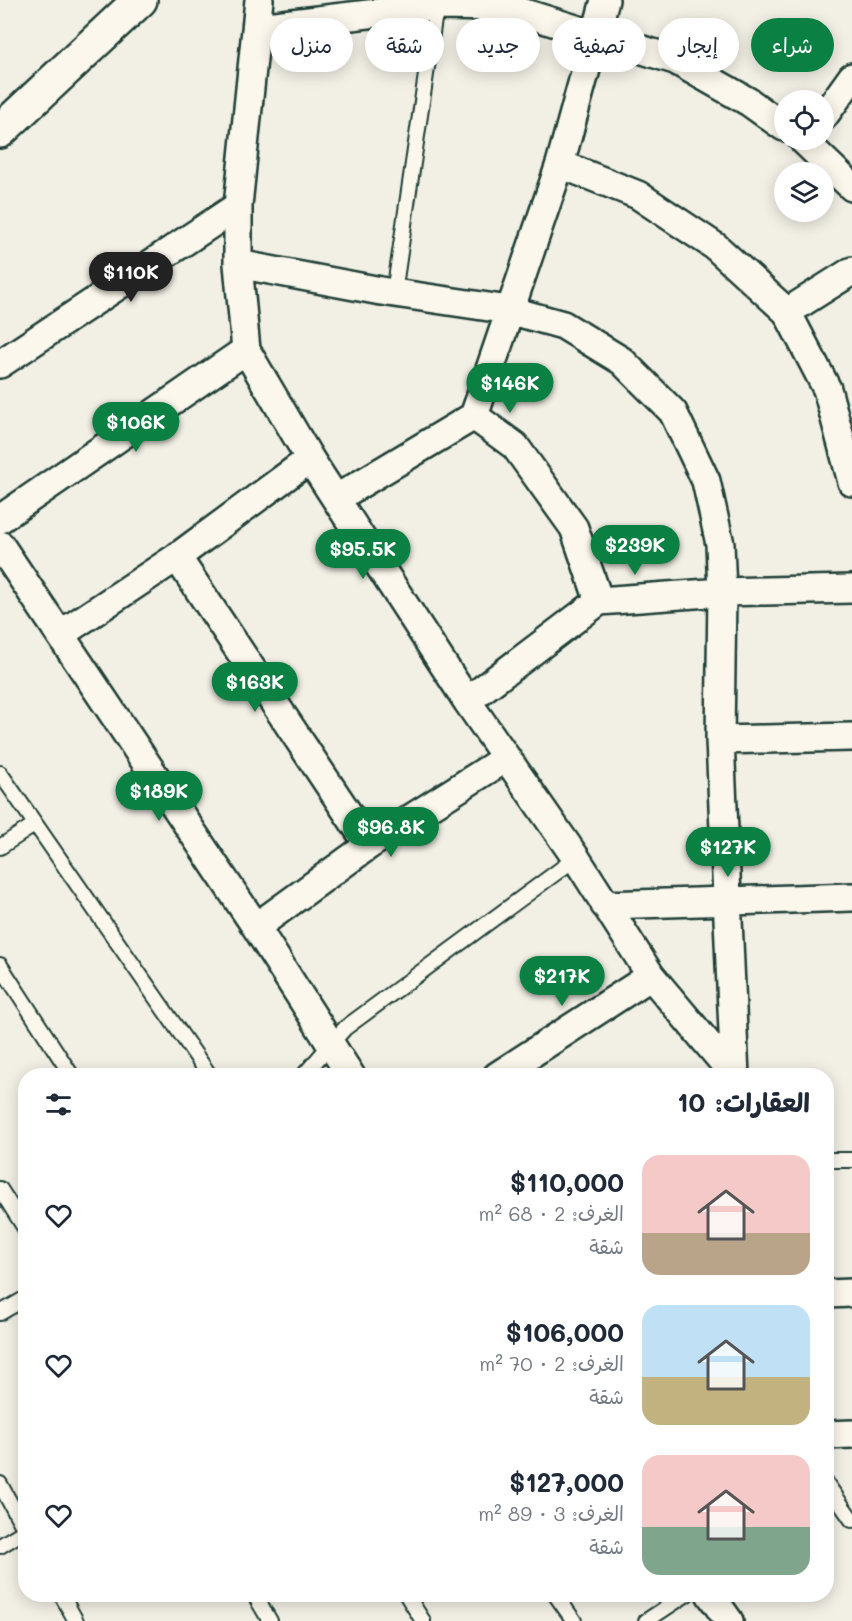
<!DOCTYPE html>
<html lang="ar">
<meta charset="utf-8">
<style>
:root{--surface:#fff;--page:#f2f2f3;--text:#1f2937;--muted:#747a83;--accent:#0b8043}
body{margin:0;font-family:Mali,"Playpen Sans Arabic",sans-serif;background:var(--page);color:var(--text);direction:rtl;height:100vh;display:flex;flex-direction:column;font-size:22px;white-space:nowrap}
*{box-sizing:border-box;margin:0}
p{font-size:20px;color:var(--muted)}
.icon{flex:none;width:33px;height:33px;fill:none;stroke:currentColor;stroke-width:2;stroke-linecap:round;stroke-linejoin:round}
.map{position:relative;flex:1;overflow:hidden;direction:ltr}
.drawer{position:absolute;left:18px;top:1068px;width:816px;height:534px;display:flex;flex-direction:column;background:var(--surface);border-radius:24px;box-shadow:0 3px 15px #0003;direction:rtl}
.drawer>*{flex:none}
.hud{position:absolute;left:18px;top:18px;width:816px;height:54px;direction:rtl;display:flex;gap:12px}
.buttons{position:absolute;left:774px;top:90px;display:grid;gap:12px}
.buttons a{display:grid;place-items:center;width:60px;height:60px;border-radius:50%;background:var(--surface);box-shadow:0 3px 15px #0003;font-size:30px}
.price{position:absolute;translate:-50% -51px;padding:0 14px;border-radius:21px;background:var(--accent);color:#fff;font-size:20px;line-height:39px;filter:drop-shadow(0 2px 3px #0008)}
.price::after{content:'';position:absolute;left:50%;top:36px;width:18px;height:14px;margin-left:-9px;background:inherit;clip-path:polygon(0 0,100% 0,50% 100%)}
.price.selected{background:#222;color:#fff}
ul{padding:0;list-style:none}
li{display:flex;align-items:center;gap:18px;height:150px;padding:0 24px}
li span{display:grid;place-items:center;flex:none;width:168px;height:120px;border-radius:18px;color:#555}
li>.icon{margin-inline-start:auto}
span .icon{width:72px;height:72px;fill:#fffc;stroke-width:1}
li b{font-size:26px}
h2{display:flex;justify-content:space-between;align-items:center;height:72px;padding:0 24px;font-size:26px}
.chip{padding:0 21px;border-radius:27px;background:var(--surface);box-shadow:0 3px 15px #0003;font-size:21px;line-height:54px}
.chip.selected{background:var(--accent);color:#fff}
.map>svg:first-child{display:block}
.lines{fill:none;stroke-linecap:round;stroke-linejoin:round}
.lane-casing{stroke:#1f3d34;stroke-width:18}
.street-casing{stroke:#1f3d34;stroke-width:32}
.secondary-casing{stroke:#1f3d34;stroke-width:38}
.lane{stroke:#fbf7ec;stroke-width:14}
.street{stroke:#fbf7ec;stroke-width:27}
.secondary{stroke:#fbf7ec;stroke-width:33}
</style>
<div class="map">
<svg width="852" height="1621" viewBox="0 0 852 1621">
<rect width="100%" height="100%" fill="#f2f0e5"/>
<filter id="ink" filterUnits="userSpaceOnUse"><feTurbulence type="fractalNoise" baseFrequency=".0167" numOctaves="2"/><feDisplacementMap in="SourceGraphic" scale="12" xChannelSelector="R" yChannelSelector="G"/><feConvolveMatrix kernelMatrix="1 2 1 2 8 2 1 2 1" color-interpolation-filters="sRGB"/></filter>
<g filter="url(#ink)">
<g class="lines">
<g class="lane-casing">
<path id="lane" d="M394,293L436,6
M0,773L210,1076
M0,847L34,825
M0,965L72,1076
M303,1076L345,1028L576,858
M826,1160H852
M0,1189L26,1230
M0,1313L26,1298
M826,1483L852,1520
M0,1484L26,1532
M0,1546L26,1530
M61,1594L76,1621
M254,1594L270,1621
M406,1594L423,1621
M555,1594L574,1621
M646,1621L687,1594"/>
</g>
<g class="street-casing">
<path id="street" d="M259,0L238,206V264L246,350L310,459L467,701L576,858L651,976L735,1076
M258,27L436,6L505,7L675,60L749,102L784,127
M824,116L852,77
M803,140L852,187
M560,164L638,195L716,247L787,312L827,389L852,482
M238,264L381,291L509,310L563,325L622,361L673,412L706,481L720,544L722,592L720,740L735,1076
M787,312L852,271
M0,364L238,206
M474,416L560,164L605,0
M337,498L474,416L515,446L574,528L599,601
M0,519L246,350
M0,545L256,927L351,1076
M177,557L369,845
M61,634L177,557L310,459
M467,701L599,601L722,592L852,589
M720,740L852,737
M605,905L852,897
M256,927L369,845L506,758
M497,1076L651,976
M826,1294L852,1293
M826,1435L852,1434
M710,1594L729,1621"/>
</g>
<g class="secondary-casing">
<path id="secondary" d="M0,131L140,0"/>
</g>
<use href="#lane" class="lane"/>
<use href="#street" class="street"/>
<use href="#secondary" class="secondary"/>
</g>
</g>
</svg>
<div class="buttons">
<a><svg class="icon" aria-label="locate" viewBox="0 0 24 24"><circle cx="12" cy="12" r="6"/><path d="M12 2v4M12 18v4M2 12h4M18 12h4"/></svg></a>
<a><svg class="icon" aria-label="layers" viewBox="0 0 24 24"><path d="M12 4l9 5-9 5-9-5zM3 14l9 5 9-5"/></svg></a>
</div>
<b class="price selected" style="left:131px;top:303px">$110K</b>
<b class="price" style="left:510px;top:414px">$146K</b>
<b class="price" style="left:136px;top:453px">$106K</b>
<b class="price" style="left:635px;top:576px">$239K</b>
<b class="price" style="left:363px;top:580px">$95.5K</b>
<b class="price" style="left:255px;top:713px">$163K</b>
<b class="price" style="left:159px;top:822px">$189K</b>
<b class="price" style="left:391px;top:858px">$96.8K</b>
<b class="price" style="left:728px;top:878px">$127K</b>
<b class="price" style="left:562px;top:1007px">$217K</b>
<div class="hud">
<a class="chip selected">شراء</a>
<a class="chip">إيجار</a>
<a class="chip">تصفية</a>
<a class="chip">جديد</a>
<a class="chip">شقة</a>
<a class="chip">منزل</a>
</div>
<section class="drawer">
<h2>العقارات: 10<svg class="icon" aria-label="filters" viewBox="0 0 24 24"><path d="M4 7h16M4 17h16"/><circle cx="9" cy="7" r="2"/><circle cx="15" cy="17" r="2"/></svg></h2>
<ul>
<li><span style="background:linear-gradient(#f6c9c9 65%,#b9a48a 0)"><svg class="icon" aria-label="home" viewBox="0 0 24 24"><path d="M3 11l9-7 9 7M6 9v11h12V9"/></svg></span><div><b>$110,000</b><p>الغرف: 2 · 68 m²</p><p>شقة</p></div><svg class="icon" aria-label="heart" viewBox="0 0 24 24"><path d="M12 20l-8-8c-3-5 5-10 8-4 3-6 11-1 8 4z"/></svg></li>
<li><span style="background:linear-gradient(#bfe0f5 60%,#c2b280 0)"><svg class="icon" aria-label="home" viewBox="0 0 24 24"><path d="M3 11l9-7 9 7M6 9v11h12V9"/></svg></span><div><b>$106,000</b><p>الغرف: 2 · 70 m²</p><p>شقة</p></div><svg class="icon" aria-label="heart" viewBox="0 0 24 24"><path d="M12 20l-8-8c-3-5 5-10 8-4 3-6 11-1 8 4z"/></svg></li>
<li><span style="background:linear-gradient(#f6c9c9 60%,#7fa58c 0)"><svg class="icon" aria-label="home" viewBox="0 0 24 24"><path d="M3 11l9-7 9 7M6 9v11h12V9"/></svg></span><div><b>$127,000</b><p>الغرف: 3 · 89 m²</p><p>شقة</p></div><svg class="icon" aria-label="heart" viewBox="0 0 24 24"><path d="M12 20l-8-8c-3-5 5-10 8-4 3-6 11-1 8 4z"/></svg></li>
</ul>
</section>
</div>
